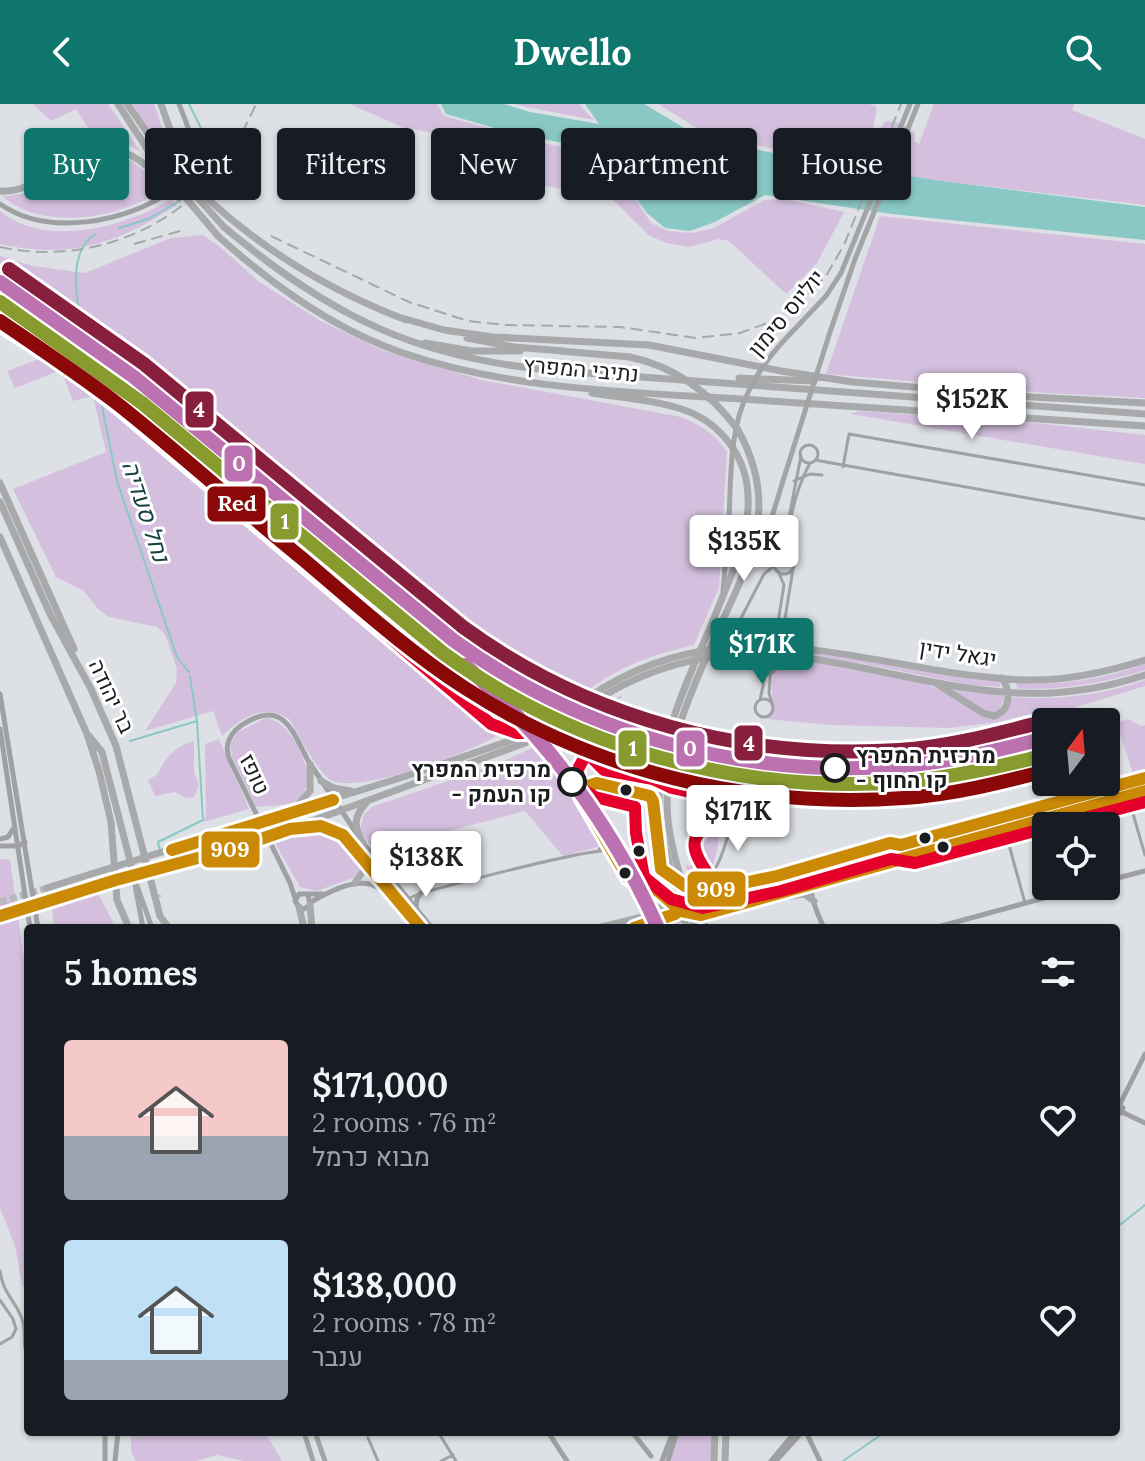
<!DOCTYPE html>
<meta charset="utf-8">
<style>
:root{--surface:#171b24;--page:#20242c;--text:#f1f3f6;--muted:#9ea1a6;--accent:#0f766e}
body{margin:0;font-family:Lora,Heebo,serif;background:var(--page);color:var(--text);height:100vh;display:flex;flex-direction:column;font-size:30px;white-space:nowrap}
*{box-sizing:border-box;margin:0}
p{font-size:26px;color:var(--muted)}
.icon{flex:none;width:44px;height:44px;fill:none;stroke:currentColor;stroke-width:2;stroke-linecap:round;stroke-linejoin:round}
.map{position:relative;flex:1;overflow:hidden}
.panel{position:absolute;left:24px;top:820px;width:1096px;height:512px;display:flex;flex-direction:column;background:var(--surface);border-radius:8px;box-shadow:0 2px 6px #0004}
.panel>*{flex:none}
.guide{position:absolute;left:24px;top:24px;width:1098px;height:72px;display:flex;gap:16px}
.needle{width:52px;rotate:16deg}
.buttons{position:absolute;left:1032px;top:604px;display:grid;gap:16px}
.buttons a{display:grid;place-items:center;width:88px;height:88px;border-radius:8px;background:var(--surface);box-shadow:0 2px 6px #0004;font-size:40px}
.price{position:absolute;translate:-50% -68px;padding:0 18px;border-radius:8px;background:#fff;color:#222;font-size:26px;line-height:52px;filter:drop-shadow(0 2px 4px #0008)}
.price::after{content:'';position:absolute;left:50%;top:48px;width:24px;height:18px;margin-left:-12px;background:inherit;clip-path:polygon(0 0,100% 0,50% 100%)}
.price.active{background:var(--accent);color:#fff}
ul{padding:0;list-style:none}
li{display:flex;align-items:center;gap:24px;height:200px;padding:0 40px}
li span{display:grid;place-items:center;flex:none;width:224px;height:160px;border-radius:8px;color:#555}
li>.icon{margin-inline-start:auto}
span .icon{width:96px;height:96px;fill:#fffc;stroke-width:1}
li b{font-size:34px}
h2{display:flex;justify-content:space-between;align-items:center;height:96px;padding:0 40px;font-size:34px}
.chip{padding:0 28px;border-radius:8px;background:var(--surface);box-shadow:0 2px 6px #0004;font-size:28px;line-height:72px}
.chip.active{background:var(--accent);color:#fff}
header{display:flex;justify-content:space-between;align-items:center;height:104px;padding:0 40px;background:var(--accent);color:#fff;font-size:36px;font-weight:700}
.map>svg:first-child{display:block}
.green{fill:#d4c0de}
.water{fill:#89c8c5}
.lines{fill:none;stroke-linecap:round;stroke-linejoin:round}
.stream{stroke:#89c8c5;stroke-width:2}
.highway-tunnel{stroke:#b6b9bc;stroke-width:7;stroke-dasharray:7 3.5;stroke-linecap:butt}
.street{stroke:#a0a1a3;stroke-width:3}
.secondary{stroke:#9fa0a3;stroke-width:5}
.primary{stroke:#a2a4a6;stroke-width:5}
.highway{stroke:#a7a9ab;stroke-width:7}
.rail{stroke:#a6a9aa;stroke-width:2;stroke-dasharray:12 6;stroke-linecap:butt}
.primary-bridge{stroke:#a2a4a6;stroke-width:5}
.highway-bridge{stroke:#a7a9ab;stroke-width:7}
.bus-1-casing{stroke:#fff;stroke-width:18}
.bus-2-casing{stroke:#fff;stroke-width:18}
.bus-1{stroke:#cb8a06;stroke-width:12}
.bus-2{stroke:#e4002b;stroke-width:12}
.rail-1-casing{stroke:#fff;stroke-width:20}
.rail-2-casing{stroke:#fff;stroke-width:20}
.rail-3-casing{stroke:#fff;stroke-width:20}
.rail-4-casing{stroke:#fff;stroke-width:20}
.rail-1{stroke:#bc72b1;stroke-width:14}
.rail-2{stroke:#889b2e;stroke-width:14}
.rail-3{stroke:#891f3e;stroke-width:14}
.rail-4{stroke:#8a0808;stroke-width:14}
.stop-dot{fill:#fff;stroke:#1a1c1e;stroke-width:4}
.bus-dot{fill:#1a1c1e;stroke:#fff;stroke-width:3}
.labels{text-anchor:middle;dominant-baseline:central;stroke-width:6;stroke-linejoin:round;paint-order:stroke}
.street-label{font-size:22px;fill:#1a1c1e;stroke:#fff}
.stop-label{font-size:22px;font-weight:bold;fill:#1a1c1e;stroke:#fff;text-anchor:start}
.water-label{font-size:24px;font-style:italic;fill:#18423f;stroke:#fff}
.line-badge{stroke:#fff;stroke-width:3}
.badge-label{font-size:22px;text-anchor:middle;font-weight:bold;fill:#fff}
</style>
<header><svg class="icon" aria-label="back" viewBox="0 0 24 24"><path d="M15 5l-7 7 7 7"/></svg>Dwello<svg class="icon" aria-label="search" viewBox="0 0 24 24"><circle cx="10" cy="10" r="6"/><path d="M15 15l6 6"/></svg></header>
<div class="map">
<svg width="1145" height="1357" viewBox="0 0 1145 1357">
<rect width="100%" height="100%" fill="#dde0e4"/>
<path class="green" d="M33,0H108L141,48L119,36L94,33L76,5L51,17Z
M130,0H154L170,46L183,73Z
M350,0H437L444,12L552,41L607,51L651,119L668,127L692,129L714,124L764,96L785,95L844,108L817,159L786,190L729,137L719,135L689,143L666,139L650,132L611,94L491,72L497,62L437,30L402,23Z
M514,0H579L594,16L522,2Z
M658,0H869L877,3L873,25L879,26L886,17C897,17 909,21 915,30L914,37L919,40L934,0H1074L1072,6L1145,35V101L942,77L826,59L700,26Z
M106,50C131,50 145,68 163,85C121,115 43,128 2,92C40,93 69,59 106,50Z
M171,95L177,101C118,139 71,156 0,140V107C45,145 126,123 171,95Z
M880,112L1145,140V294L1046,289L826,270Z
M203,131L220,143L258,177L289,197L319,216L384,247L482,276L681,313C700,321 716,330 727,348L719,483L694,541C647,552 614,564 577,595L597,605L623,590L616,604L659,620L658,631C627,622 595,612 567,597C423,521 301,405 176,302C131,264 87,225 37,194L40,190L0,160V152L33,162L85,169L171,134Z
M58,248L83,263L512,623C485,643 361,692 331,676C317,668 298,629 289,615C265,598 241,614 222,632L213,607L145,627L176,579L177,565L165,530L157,523L109,513L97,504L84,487L56,473L13,385L106,348L93,292L73,297L61,266L15,284L7,267Z
M859,307L1035,319L1145,331V360L851,310Z
M786,545L1000,577V583L971,581L854,558L779,547Z
M791,557L816,559L926,579L994,614L1010,593C1057,596 1101,592 1145,576V582L1073,604L1033,609L999,618L949,624L831,621L767,615L774,605C771,586 768,565 791,557Z
M1145,560V566L1139,568C1099,580 1060,586 1018,585L1015,578C1057,583 1105,575 1145,560Z
M948,583L1005,592L999,607L990,610Z
M266,614C291,616 322,674 299,695C290,703 268,701 256,703L232,653L230,640L238,628Z
M1128,615L1141,622L1145,621V669L1134,672L1116,619Z
M219,635L249,705L203,718L206,711L205,640Z
M194,637V667L199,682L194,693L186,694L175,688L155,692L148,676L158,670C164,654 177,641 194,637Z
M539,641L547,652L544,654L600,727L602,735L598,743L563,752L525,707L437,730L385,759L360,727L364,710L372,703L497,660Z
M710,722L717,726C722,741 712,768 701,780L691,772L685,761L691,762L699,755L704,726Z
M312,727C337,727 353,741 359,765L355,773L317,787L300,783L275,739Z
M0,755L10,756L28,885V1186L22,1181L15,1142L0,1104Z
M98,789L116,824H54L52,806Z
M131,1328H265L282,1357H244L217,1351L196,1357H136L131,1347Z
M679,1328H712L711,1357H671Z"/>
<path class="water" d="M441,0H504L530,8L599,20L585,0H644L686,25L722,39L826,59L942,77L1145,103V136L892,110L765,91L715,118L690,127L665,124L647,109L630,86L615,54L604,47L512,29L446,10Z"/>
<g class="lines">
<path class="stream" d="M189,0L214,50
M119,124L148,115L180,97
M81,215C75,190 69,145 96,130
M88,250L98,282L117,377L177,553L189,568
M130,637L197,617
M160,746L158,738L203,716L197,617L190,573
M159,792H160
M1116,1124L1145,1101
M843,1357L885,1328"/>
<path class="highway-tunnel" d="M521,633L601,585
M525,639L605,591
M0,798L47,784
M0,812L50,798"/>
<path class="street" d="M800 350a9 9 0 1 1 18 0a9 9 0 1 1-18 0Z
M815,356L1145,415
M843,363L849,330L1145,381
M794,377L810,370L822,371
M774 460a10 10 0 1 1 20 0a10 10 0 1 1-20 0Z
M778,453L783,444L801,352
M791,453C784,425 797,383 810,359
M793,465L783,527L787,534L802,542
M739,518L764,470L775,461
M778,518L784,481L778,467
M755 604a9 9 0 1 1 18 0a9 9 0 1 1-18 0Z
M760,596L768,558L778,545
M772,599L769,589L772,552
M661,655L619,643L601,645L592,651L585,662L581,688L585,702L628,774L658,787L674,804
M672,657L700,663
M705,664L721,667
M1129,696L1145,751
M1006,730L1025,799
M599,746L603,740L604,732
M392,787L405,796L421,789C449,782 597,741 613,747
M689,798C717,774 728,741 733,705C734,691 737,680 726,670
M658,816L680,806
M0,1167C3,1190 16,1197 22,1215C27,1228 21,1242 28,1254
M0,1196L13,1215L16,1225L12,1233L0,1240
M438,1328L456,1357
M368,1334L378,1357
M441,1357L453,1351"/>
<path class="secondary" d="M0,100C47,133 126,119 171,87C177,83 185,79 189,72C201,50 187,20 179,0
M0,590L38,824
M0,625L30,824
M311,661L363,739L432,824
M0,735L8,733L13,725
M0,742H18L25,738
M817,769C804,784 817,808 824,824
M1106,777L1145,767
M308,791L310,801L304,805L299,803L295,797L299,790H322
M295,794L290,779L229,654C227,648 226,642 229,636C235,621 263,606 278,613C293,620 302,647 310,660
M311,798C371,764 379,778 421,824
M416,805L417,795L421,789
M934,824L1088,782
M1116,999L1123,1004L1121,1009L1116,1011
M1120,1000L1145,950
M1122,1008L1145,1019
M548,1328L567,1357
M632,1328L651,1352
M806,1328L820,1357
M105,1357V1328
M115,1357L118,1328
M662,1357L673,1328
M668,1357L677,1328
M771,1357L795,1328
M776,1357L802,1328"/>
<path class="primary" d="M790,230L826,192L841,169L910,0
M829,231L855,155L918,0
M750,460L771,416L782,380
M723,487L729,416
M135,776L152,824
M135,781L143,824
M304,1328L313,1357
M315,1328L325,1357"/>
<path class="highway" d="M161,0L178,48
M0,87C40,90 66,47 104,44
M209,96C267,149 333,188 406,216
M224,123C333,214 418,255 559,267L1145,310
M218,132C271,180 332,224 400,248C509,286 627,288 741,295C875,304 1010,313 1145,322
M402,214L444,226L493,233L649,241L781,267L853,278L1032,293L1145,299
M467,234L514,243L564,247
M425,239L472,247H520
M560,247L630,253
M739,274L814,277
M592,289C623,294 657,296 687,307C705,314 719,325 730,340C771,395 733,465 712,519
M0,379L74,545
M0,398L50,510L91,585L116,642L160,812L169,824
M0,433L87,630L99,667L111,718L117,796L129,824
M720,522C753,451 779,400 738,326
M758,540L771,533L778,519
M755,552L761,557L766,569
M772,567L778,560L789,554
M937,580L983,609L994,612C1011,606 1011,588 1002,574
M601,585C744,498 876,570 1025,576C1065,577 1107,568 1145,556
M605,591C752,504 870,582 1019,589C1062,591 1105,584 1145,571
M89,632L102,648L135,776
M321,677L334,684L351,687
M295,704L310,687V660
M275,713L422,667L521,633
M304,723C346,716 367,760 390,788
M279,729L525,639
M363,739C354,723 353,713 366,699
M355,779L363,767V758
M47,784L91,770
M701,788L716,791
M790,792L804,790L814,797
M50,798L88,785
M310,801L312,824
M299,803L304,824
M655,807L661,802V789
M700,809L706,824
M686,810L739,793
M410,813L412,824
M598,824L850,761L891,748L904,739L951,725L1145,674
M634,824L701,811L760,796L1145,687
M714,1357L715,1328
M725,1357L726,1328"/>
<path class="rail" d="M271,132L409,198L468,217L505,221L620,223L696,234L740,229L770,218L791,206L826,172L844,141L901,0
M134,140L180,127
M0,143C80,160 163,132 216,69C233,49 245,24 256,0
M0,162L35,188"/>
<path class="primary-bridge" d="M782,380L829,231
M729,416C732,334 730,292 790,230"/>
<path class="highway-bridge" d="M118,0L157,60L218,132
M127,0L178,72L224,123
M104,44C138,46 156,71 179,94
M178,48L191,72L209,96
M630,253C676,263 710,288 738,326
M91,770L275,713
M88,785L235,744L279,729
M687,824C678,790 666,756 661,722C650,651 685,583 712,519
M695,824C686,789 672,752 668,716C661,647 693,583 720,522"/>
<g class="bus-1-casing">
<path id="bus-1" d="M1145,674L901,741L890,739L777,772L701,788L685,782L661,765L653,697L650,692L597,679L585,683L581,693L628,774L658,787L681,807L701,811L1145,687
M172,746L333,696
M0,812L116,776L235,744L290,725L321,722L343,731L421,824
M634,824L675,810L688,799"/>
</g>
<g class="bus-2-casing">
<path id="bus-2" d="M0,220L74,268L121,305L491,620L517,629H551L580,642L604,666L653,675L672,684L708,692
M588,643L589,645L578,665L579,683L595,693L635,703L636,729L644,773L671,795L703,804L781,787L891,755L915,759L1046,724
M1054,722L1145,698
M714,778C683,738 689,729 731,709"/>
</g>
<use href="#bus-1" class="bus-1"/>
<use href="#bus-2" class="bus-2"/>
<g class="rail-1-casing">
<path id="rail-1" d="M0,178L134,273L453,536C582,630 744,675 902,662C951,658 999,646 1046,634
M465,561C549,636 612,721 658,824"/>
</g>
<g class="rail-2-casing">
<path id="rail-2" d="M0,198L142,299L443,549C575,645 740,690 903,678C951,674 999,663 1046,651"/>
</g>
<g class="rail-3-casing">
<path id="rail-3" d="M9,165L144,260L463,523C589,615 744,656 899,646C948,643 995,630 1042,618"/>
</g>
<g class="rail-4-casing">
<path id="rail-4" d="M0,217C38,243 77,269 114,297C179,348 240,404 304,456C356,500 408,547 465,584C595,668 750,705 904,694C952,691 999,679 1046,667"/>
</g>
<use href="#rail-1" class="rail-1"/>
<use href="#rail-2" class="rail-2"/>
<use href="#rail-3" class="rail-3"/>
<use href="#rail-4" class="rail-4"/>
</g>
<g class="stop-dot">
<circle cx="835" cy="664" r="13"/>
<circle cx="572" cy="678" r="13"/>
</g>
<g class="bus-dot">
<circle cx="626" cy="686" r="7"/>
<circle cx="925" cy="734" r="7"/>
<circle cx="943" cy="743" r="7"/>
<circle cx="639" cy="747" r="7"/>
<circle cx="625" cy="769" r="7"/>
</g>
<g class="labels">
<g class="street-label">
<text transform="translate(786 209) rotate(-50)">יוליוס סימון</text>
<text transform="translate(581 265) rotate(5)">נתיבי המפרץ</text>
<text transform="translate(958 549) rotate(9)">יגאל ידין</text>
<text transform="translate(112 592) rotate(65)">בר יהודה</text>
<text transform="translate(255 670) rotate(65)">טופז</text>
</g>
<g class="stop-label">
<text x="856" y="651">מרכזית המפרץ<tspan x="856" dy="25">- קו החוף</tspan></text>
<text x="551" y="665" text-anchor="end">מרכזית המפרץ<tspan x="551" dy="25">- קו העמק</tspan></text>
</g>
<g class="water-label">
<text transform="translate(146 407) rotate(72)">נחל סעדיה</text>
</g>
</g>
<g class="line-badge">
<rect x="184" y="286" width="31" height="39" rx="8" fill="#891f3e"/>
<rect x="223" y="340" width="31" height="39" rx="8" fill="#bc72b1"/>
<rect x="206" y="381" width="61" height="38" rx="8" fill="#8a0808"/>
<rect x="269" y="398" width="31" height="39" rx="8" fill="#889b2e"/>
<rect x="733" y="620" width="31" height="38" rx="8" fill="#891f3e"/>
<rect x="675" y="625" width="31" height="39" rx="8" fill="#bc72b1"/>
<rect x="617" y="625" width="31" height="39" rx="8" fill="#889b2e"/>
<rect x="200" y="726" width="61" height="39" rx="8" fill="#cb8a06"/>
<rect x="686" y="766" width="61" height="38" rx="8" fill="#cb8a06"/>
</g>
<g class="badge-label">
<text x="199" y="313">4</text>
<text x="239" y="367">0</text>
<text x="237" y="407">Red</text>
<text x="285" y="425">1</text>
<text x="749" y="647">4</text>
<text x="690" y="652">0</text>
<text x="633" y="652">1</text>
<text x="230" y="753">909</text>
<text x="716" y="793">909</text>
</g>
</svg>
<div class="buttons">
<a><svg class="needle" viewBox="-14 -14 28 28"><path d="M0-13l5 13h-10z" fill="#e53935"/><path d="M0 13l5-13h-10z" fill="#9ea1a6"/></svg></a>
<a><svg class="icon" aria-label="locate" viewBox="0 0 24 24"><circle cx="12" cy="12" r="6"/><path d="M12 2v4M12 18v4M2 12h4M18 12h4"/></svg></a>
</div>
<b class="price" style="left:972px;top:337px">$152K</b>
<b class="price" style="left:744px;top:479px">$135K</b>
<b class="price active" style="left:762px;top:582px">$171K</b>
<b class="price" style="left:738px;top:749px">$171K</b>
<b class="price" style="left:426px;top:795px">$138K</b>
<div class="guide">
<a class="chip active">Buy</a>
<a class="chip">Rent</a>
<a class="chip">Filters</a>
<a class="chip">New</a>
<a class="chip">Apartment</a>
<a class="chip">House</a>
</div>
<section class="panel">
<h2>5 homes<svg class="icon" aria-label="filters" viewBox="0 0 24 24"><path d="M4 7h16M4 17h16"/><circle cx="9" cy="7" r="2"/><circle cx="15" cy="17" r="2"/></svg></h2>
<ul>
<li><span style="background:linear-gradient(#f6c9c9 60%,#9aa5b1 0)"><svg class="icon" aria-label="home" viewBox="0 0 24 24"><path d="M3 11l9-7 9 7M6 9v11h12V9"/></svg></span><div><b>$171,000</b><p>2 rooms · 76 m²</p><p>מבוא כרמל</p></div><svg class="icon" aria-label="heart" viewBox="0 0 24 24"><path d="M12 20l-8-8c-3-5 5-10 8-4 3-6 11-1 8 4z"/></svg></li>
<li><span style="background:linear-gradient(#bfe0f5 75%,#9aa5b1 0)"><svg class="icon" aria-label="home" viewBox="0 0 24 24"><path d="M3 11l9-7 9 7M6 9v11h12V9"/></svg></span><div><b>$138,000</b><p>2 rooms · 78 m²</p><p>ענבר</p></div><svg class="icon" aria-label="heart" viewBox="0 0 24 24"><path d="M12 20l-8-8c-3-5 5-10 8-4 3-6 11-1 8 4z"/></svg></li>
</ul>
</section>
</div>
